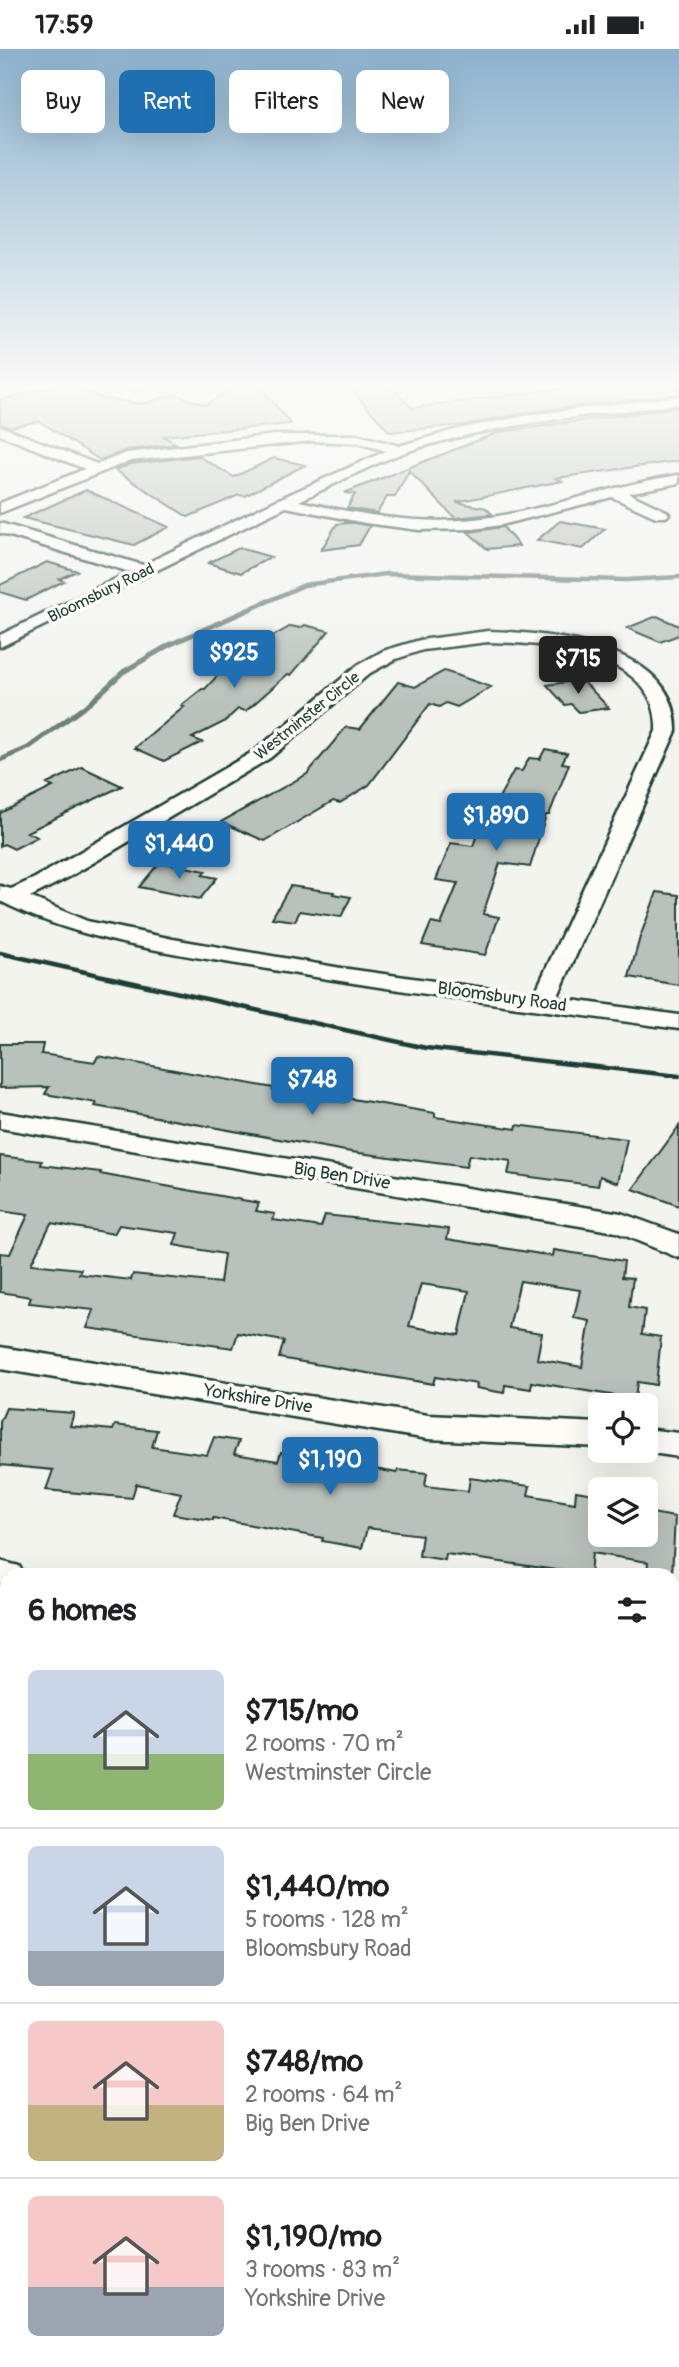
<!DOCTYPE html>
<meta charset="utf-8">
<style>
:root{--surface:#fff;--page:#f6f6f6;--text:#202124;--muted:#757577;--line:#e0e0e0;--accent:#1f6fb2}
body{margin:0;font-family:Pangolin,sans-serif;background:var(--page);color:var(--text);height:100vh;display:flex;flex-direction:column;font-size:26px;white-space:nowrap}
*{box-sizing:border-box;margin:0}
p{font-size:23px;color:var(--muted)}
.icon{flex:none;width:38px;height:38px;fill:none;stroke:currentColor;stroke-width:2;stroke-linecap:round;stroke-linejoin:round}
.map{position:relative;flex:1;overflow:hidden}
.details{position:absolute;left:0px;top:1519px;width:679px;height:800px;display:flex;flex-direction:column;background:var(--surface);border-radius:21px 21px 0 0;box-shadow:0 7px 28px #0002}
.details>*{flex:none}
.hud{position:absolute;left:21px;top:21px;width:637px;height:63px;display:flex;gap:14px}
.buttons{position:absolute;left:588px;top:1344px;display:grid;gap:14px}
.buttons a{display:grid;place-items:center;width:70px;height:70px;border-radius:10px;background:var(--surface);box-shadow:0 7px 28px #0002;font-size:35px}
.price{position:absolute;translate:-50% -60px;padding:0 16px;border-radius:7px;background:var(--accent);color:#fff;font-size:23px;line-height:46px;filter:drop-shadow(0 2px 4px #0008)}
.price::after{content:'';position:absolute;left:50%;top:42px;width:21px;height:16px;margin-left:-10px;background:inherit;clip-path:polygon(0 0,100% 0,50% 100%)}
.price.on{background:#222;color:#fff}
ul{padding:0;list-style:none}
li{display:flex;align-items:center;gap:21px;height:175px;padding:0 28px}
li+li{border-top:2px solid var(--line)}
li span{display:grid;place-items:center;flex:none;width:196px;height:140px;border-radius:10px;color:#555}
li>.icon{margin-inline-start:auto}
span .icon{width:84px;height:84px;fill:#fffc;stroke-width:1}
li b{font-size:30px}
h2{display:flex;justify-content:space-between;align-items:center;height:84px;padding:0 28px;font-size:30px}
.chip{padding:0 24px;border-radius:10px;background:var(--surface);box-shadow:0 7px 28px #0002;font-size:24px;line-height:63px}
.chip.on{background:var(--accent);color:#fff}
.status{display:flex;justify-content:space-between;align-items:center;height:49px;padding:0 35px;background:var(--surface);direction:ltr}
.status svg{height:19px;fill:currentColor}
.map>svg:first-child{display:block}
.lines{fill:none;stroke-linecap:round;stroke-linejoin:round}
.stream-far1{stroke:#6e8179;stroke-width:4.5}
.stream{stroke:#6e8179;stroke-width:5}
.building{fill:#b9c1bb;stroke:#1f3d34;stroke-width:2;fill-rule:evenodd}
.street-casing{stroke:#1f3d34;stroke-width:5}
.street{fill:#fdfcf7;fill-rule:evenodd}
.rail{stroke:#1f3d34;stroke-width:4.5}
.labels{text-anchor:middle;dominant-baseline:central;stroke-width:7;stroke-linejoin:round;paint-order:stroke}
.far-street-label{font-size:16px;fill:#1f3d34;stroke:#fdfcf7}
.street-label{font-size:18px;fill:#1f3d34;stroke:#fdfcf7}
</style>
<div class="status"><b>17:59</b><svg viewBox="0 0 49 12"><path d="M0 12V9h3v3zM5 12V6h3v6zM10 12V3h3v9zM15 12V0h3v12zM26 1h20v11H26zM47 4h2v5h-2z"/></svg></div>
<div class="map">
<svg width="679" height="2318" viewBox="0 0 679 2318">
<rect width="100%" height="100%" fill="#f4f4ef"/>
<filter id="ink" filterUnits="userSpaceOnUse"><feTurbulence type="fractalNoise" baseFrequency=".0143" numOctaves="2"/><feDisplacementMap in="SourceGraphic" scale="14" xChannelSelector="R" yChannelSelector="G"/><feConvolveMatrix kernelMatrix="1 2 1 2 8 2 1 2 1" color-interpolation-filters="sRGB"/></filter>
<g filter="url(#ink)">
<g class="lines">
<path class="stream-far1" d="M264,554L304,536L386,525L626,531L679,528"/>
<path class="stream" d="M0,711L28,699L91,653L123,623L169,596L268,552"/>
</g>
<path class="building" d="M58,336H67L101,349L142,355L175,345L206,356L236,336H259L291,375L163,387L177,395L127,401L100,411L39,372L11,378L0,375V351Z
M347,336H388L412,359L589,336H679V345L530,363L463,376L390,383Z
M679,358V412L556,429L562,432L456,453L486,459L492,465L455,469L409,422L395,448H387L377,464L347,459L355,445L344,444L499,383Z
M198,407L234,428L274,409L305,416L245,447L239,446L188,468L115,421L131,415Z
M86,441L169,478L134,496L23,469Z
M344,472L370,477L359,496L321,501L337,475L349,474Z
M560,472L605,480L583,500L537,491Z
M503,478L519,497L487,500L468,483Z
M239,499L271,508L241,524L208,514Z
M47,513L77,522L59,530L64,532L26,551L0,543V536Z
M657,567L679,577V586L660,593L627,579Z
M305,576L329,582L291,626L288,625L246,662L238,660L224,673L192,689L202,693L164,712L135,699L184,658L181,657L202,640H205L233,610L291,577L300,579Z
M444,622L491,638L457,658L446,654L439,658L430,655L369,736L340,754L333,752L265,792L221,773L307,725L346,678L360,680L398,633L415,638Z
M580,631L588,637L609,659L579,663L571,655L565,656L547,636Z
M545,700L567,704L562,714L569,715L549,766H546L530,818L500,814L483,865L499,868L485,906L422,896L431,874L441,876L458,834L436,831L451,794L473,797L488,755L495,756L514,721L522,722L529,709L540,710Z
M82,718L122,737L27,783L37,788L14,800L4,795L0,797V764L53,738L47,735Z
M160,813L206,822L202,826L217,829L200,850L139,838Z
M290,837L334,843L333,845L351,848L341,868L300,862L295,872L272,869Z
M657,843L679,846V936L629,928L640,888Z
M0,995H43L41,1005L95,1013L98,1007L274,1039L273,1041L345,1053L346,1049L435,1064V1068L516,1080L517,1076L627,1090L618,1134L600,1127L598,1137L508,1125L511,1112L469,1106L466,1118L351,1103L95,1057L97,1054L45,1045L49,1038L0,1039Z
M679,1077V1157L633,1140Z
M0,1107L42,1112L41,1116L101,1123L100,1125L259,1154L256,1162L275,1165L273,1171L321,1178L325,1166L418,1176L449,1180L447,1190L553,1207L554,1201L624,1212L622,1228L633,1229L629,1258L645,1261L642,1285L661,1288L656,1336L637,1333L635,1350L532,1333L531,1340L505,1336L504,1344L476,1339L477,1335L435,1328L433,1335L279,1309L284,1292L238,1284L233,1299L87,1279L94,1261L29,1254L31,1248L0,1243V1204L10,1205L28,1166L0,1162ZM51,1174L114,1185L119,1176L178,1184L174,1196L224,1205L220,1234L133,1225L131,1231L79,1225L81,1220L31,1215ZM520,1232L580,1241L574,1269L590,1272L582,1318L537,1310L542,1284L509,1279ZM421,1235L469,1242L459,1286L409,1277Z
M6,1359L74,1364L70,1377L113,1381L115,1376L157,1381L152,1398L207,1406L214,1388L239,1392L234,1405L278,1412L281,1403L397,1424L398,1421L427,1424L425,1437L468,1442L470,1429L530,1437L528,1446L575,1454L576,1442L600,1446L595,1486H646V1463L675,1468L672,1526H647L648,1513L592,1504L590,1526L446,1505L445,1511L419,1507L422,1486L367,1479L362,1499L322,1492L323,1489L213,1469V1471L173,1465L181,1444L136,1435L132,1449L46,1441L53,1421L0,1416V1373Z"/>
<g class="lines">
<g class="street-casing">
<path id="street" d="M121,336H140L141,338L135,342Z
M679,347V355C588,367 494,374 406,403C369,416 334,436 299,452C356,465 416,476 474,470C544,463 610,436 679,426V434L628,444L666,462L669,465L666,468H656L612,448L501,476L474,480L419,481L365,474L286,458L0,598V586L130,523L0,484V474L143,516L279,450L386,402L358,394L312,392L130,412L0,464V454L85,420L0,386V377L97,415L127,404L274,386H359L399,397L458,380L530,366Z
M488,582C551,584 678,596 676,682L557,949L679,966V980C536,960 392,942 250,917C165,903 77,891 0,852V837L11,840L35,829L256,701L358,616L383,602L420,591ZM488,593C546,594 660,603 656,682L534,946L341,919L173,890L87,872L30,848L69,828L270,709L370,624L396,610L423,601Z
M0,1063L621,1164L679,1185V1209L616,1183L0,1079Z
M0,1298L428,1366L600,1374V1398L428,1390L0,1320Z
M646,1380L679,1384V1408L638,1402H646Z
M0,1512L19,1517L24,1526H7V1541L0,1540Z
M672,1639L679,1641V1673L672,1671Z
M7,1801V1839L0,1840V1802Z
M672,1918H679V1960H672Z"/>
</g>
<use href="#street" class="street"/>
<path class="rail" d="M0,904L426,999L679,1027"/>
</g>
</g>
<linearGradient id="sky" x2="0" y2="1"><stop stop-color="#8cb2ce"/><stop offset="0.51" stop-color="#fafaf8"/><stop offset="1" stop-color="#fafaf8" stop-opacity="0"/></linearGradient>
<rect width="679" height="661" fill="url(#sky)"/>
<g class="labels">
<g class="far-street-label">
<text transform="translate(101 544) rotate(-26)">Bloomsbury Road</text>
<text transform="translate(307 667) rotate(-39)">Westminster Circle</text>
</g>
<g class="street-label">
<text transform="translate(502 948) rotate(8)">Bloomsbury Road</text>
<text transform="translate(342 1127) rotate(9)">Big Ben Drive</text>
<text transform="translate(258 1350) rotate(9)">Yorkshire Drive</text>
</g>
</g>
</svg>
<div class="buttons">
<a><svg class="icon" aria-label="locate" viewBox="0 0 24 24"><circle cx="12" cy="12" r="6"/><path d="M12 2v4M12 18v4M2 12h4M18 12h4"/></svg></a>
<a><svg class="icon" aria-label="layers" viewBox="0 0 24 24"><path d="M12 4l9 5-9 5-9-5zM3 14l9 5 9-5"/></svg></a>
</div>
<b class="price" style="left:234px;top:641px">$925</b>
<b class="price on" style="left:578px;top:647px">$715</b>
<b class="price" style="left:496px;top:804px">$1,890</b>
<b class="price" style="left:179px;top:832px">$1,440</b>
<b class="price" style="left:312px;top:1068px">$748</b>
<b class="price" style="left:330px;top:1448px">$1,190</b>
<div class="hud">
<a class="chip">Buy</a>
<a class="chip on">Rent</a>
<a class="chip">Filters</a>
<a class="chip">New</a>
</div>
<section class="details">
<h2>6 homes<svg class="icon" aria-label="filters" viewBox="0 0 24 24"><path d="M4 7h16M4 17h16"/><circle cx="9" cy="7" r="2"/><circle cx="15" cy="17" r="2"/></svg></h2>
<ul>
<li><span style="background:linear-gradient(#c9d6e8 60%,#8fb573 0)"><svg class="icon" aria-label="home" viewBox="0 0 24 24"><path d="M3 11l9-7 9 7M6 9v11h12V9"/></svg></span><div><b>$715/mo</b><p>2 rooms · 70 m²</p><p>Westminster Circle</p></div></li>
<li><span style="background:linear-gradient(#c9d6e8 75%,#9aa5b1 0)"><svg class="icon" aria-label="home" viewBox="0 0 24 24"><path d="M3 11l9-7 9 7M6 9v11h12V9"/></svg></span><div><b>$1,440/mo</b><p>5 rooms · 128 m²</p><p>Bloomsbury Road</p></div></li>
<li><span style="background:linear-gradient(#f6c9c9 60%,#c2b280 0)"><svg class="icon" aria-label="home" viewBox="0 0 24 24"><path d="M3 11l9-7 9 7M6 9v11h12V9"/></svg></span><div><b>$748/mo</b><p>2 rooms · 64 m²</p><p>Big Ben Drive</p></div></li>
<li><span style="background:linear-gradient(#f6c9c9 65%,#9aa5b1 0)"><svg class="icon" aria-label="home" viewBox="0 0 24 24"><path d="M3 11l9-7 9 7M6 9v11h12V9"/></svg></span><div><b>$1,190/mo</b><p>3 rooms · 83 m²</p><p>Yorkshire Drive</p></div></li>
</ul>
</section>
</div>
